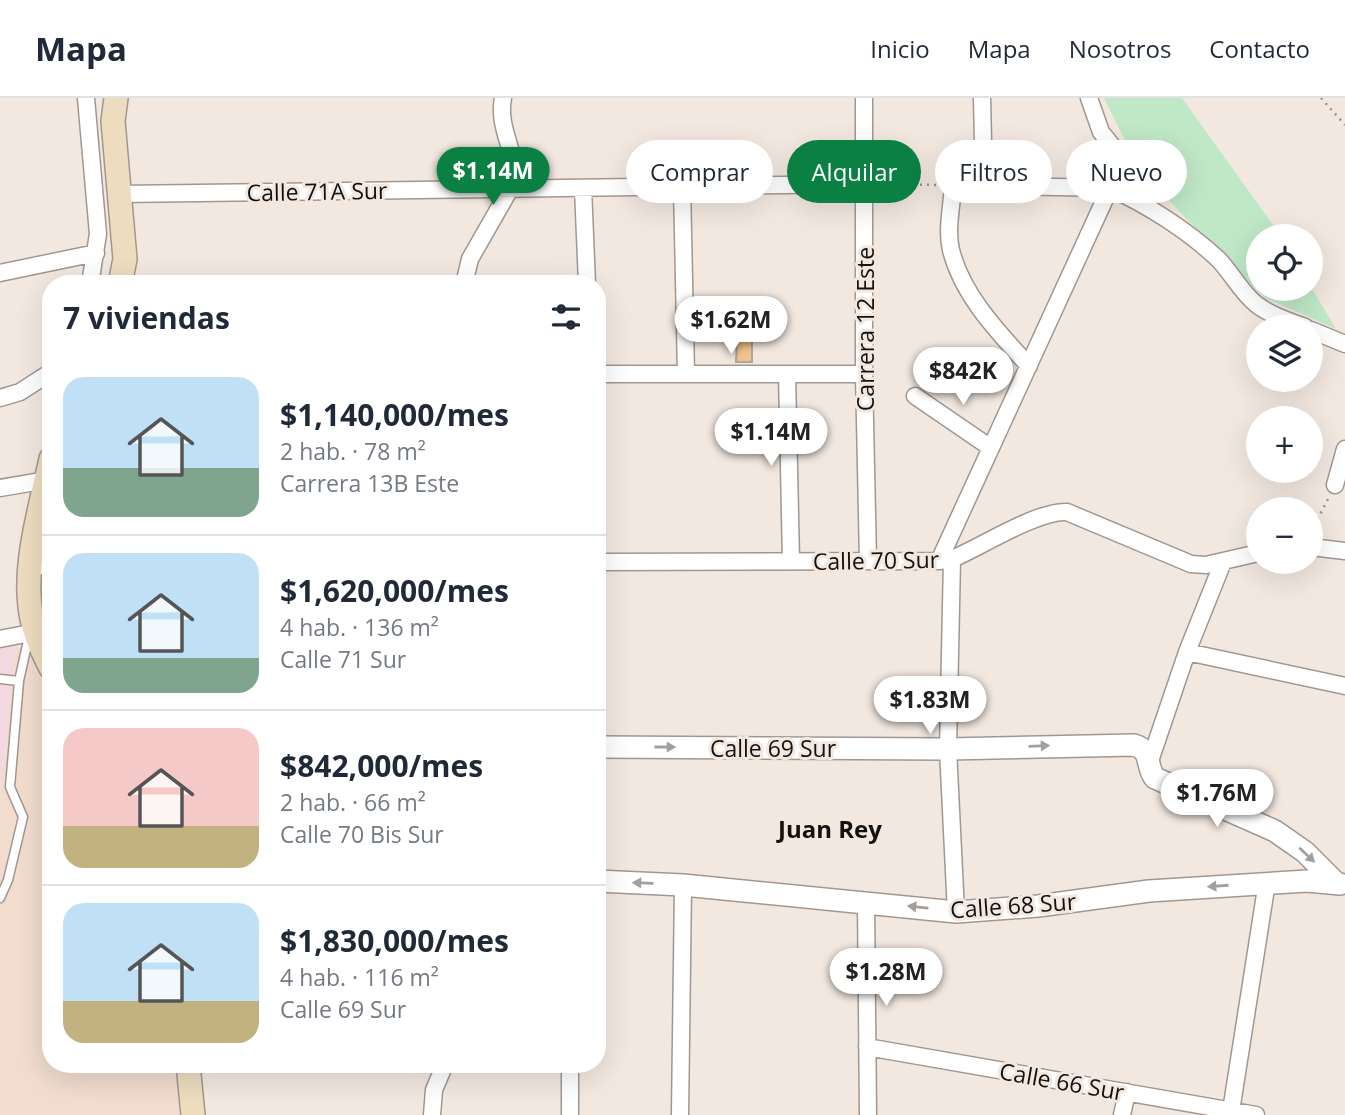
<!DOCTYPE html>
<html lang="es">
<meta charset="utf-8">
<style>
:root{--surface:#fff;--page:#f6f6f7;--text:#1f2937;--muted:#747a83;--line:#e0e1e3;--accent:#0b8043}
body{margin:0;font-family:"Open Sans",sans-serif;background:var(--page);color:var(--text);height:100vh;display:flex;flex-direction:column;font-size:26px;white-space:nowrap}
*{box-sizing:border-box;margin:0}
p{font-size:23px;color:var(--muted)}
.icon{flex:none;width:38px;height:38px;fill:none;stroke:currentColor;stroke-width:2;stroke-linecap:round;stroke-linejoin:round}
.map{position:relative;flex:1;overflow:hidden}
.panel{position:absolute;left:42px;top:177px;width:564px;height:798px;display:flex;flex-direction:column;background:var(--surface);border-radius:28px;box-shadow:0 7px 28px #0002}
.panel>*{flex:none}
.banner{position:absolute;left:626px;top:42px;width:612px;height:63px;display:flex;gap:14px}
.buttons{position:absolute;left:1246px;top:126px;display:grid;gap:14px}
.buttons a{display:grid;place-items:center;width:77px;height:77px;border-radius:50%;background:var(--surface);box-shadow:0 7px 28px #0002;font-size:35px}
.price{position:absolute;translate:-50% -60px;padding:0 16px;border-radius:24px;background:#fff;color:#222;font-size:23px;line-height:46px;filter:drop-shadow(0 2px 4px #0008)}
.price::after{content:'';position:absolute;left:50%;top:42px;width:21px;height:16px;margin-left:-10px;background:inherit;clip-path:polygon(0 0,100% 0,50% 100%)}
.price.on{background:var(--accent);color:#fff}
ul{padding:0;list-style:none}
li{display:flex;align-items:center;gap:21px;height:175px;padding:0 21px}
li+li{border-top:2px solid var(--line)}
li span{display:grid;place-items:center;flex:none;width:196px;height:140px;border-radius:21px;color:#555}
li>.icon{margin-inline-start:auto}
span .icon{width:84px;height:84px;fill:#fffc;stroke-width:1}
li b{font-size:30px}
h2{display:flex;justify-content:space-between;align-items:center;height:84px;padding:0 21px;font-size:30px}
.chip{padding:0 24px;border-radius:32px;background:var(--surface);box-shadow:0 7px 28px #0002;font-size:24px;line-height:63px}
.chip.on{background:var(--accent);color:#fff}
header{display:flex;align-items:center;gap:42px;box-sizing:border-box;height:98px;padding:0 35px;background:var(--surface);border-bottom:2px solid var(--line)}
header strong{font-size:33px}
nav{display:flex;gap:38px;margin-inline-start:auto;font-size:24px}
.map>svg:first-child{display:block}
.education{fill:#f1dcce}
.medical{fill:#f3d9df}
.green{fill:#bfe8c7}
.building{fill:#f5c28b;stroke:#b0a79f;stroke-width:2}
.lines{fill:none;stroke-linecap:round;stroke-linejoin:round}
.service-casing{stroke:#a19790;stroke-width:11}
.minor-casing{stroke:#a19790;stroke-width:19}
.tertiary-casing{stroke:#a19790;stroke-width:24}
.secondary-casing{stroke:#a19790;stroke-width:26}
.path{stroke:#9a928c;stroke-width:2.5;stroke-dasharray:2 5;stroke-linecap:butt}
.service{stroke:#fff;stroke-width:8}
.minor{stroke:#fff;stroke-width:16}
.tertiary{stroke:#fff;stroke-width:21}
.secondary{stroke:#eddcbe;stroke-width:23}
.oneway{fill:#a1a09f}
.labels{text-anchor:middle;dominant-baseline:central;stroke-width:6;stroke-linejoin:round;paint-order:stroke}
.street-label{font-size:23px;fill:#15110f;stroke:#f3e8e0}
.neighbourhood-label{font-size:24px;font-weight:bold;fill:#15110f;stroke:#f3e8e0}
</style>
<header>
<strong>Mapa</strong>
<nav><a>Inicio</a><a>Mapa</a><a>Nosotros</a><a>Contacto</a></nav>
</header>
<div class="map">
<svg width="1345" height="1017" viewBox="0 0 1345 1017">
<rect width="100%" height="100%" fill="#f3e8e0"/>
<path class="education" d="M16,548L30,554L51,603V966H176L180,1017H0V700Z"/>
<path class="medical" d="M16,548L0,700V551Z"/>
<path class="green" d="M1104,0H1182L1281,138H1258V191H1311V189L1336,231L1266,200L1225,162L1138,69Z"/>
<path class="building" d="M737,243H752V264H736Z"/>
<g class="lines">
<g class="service-casing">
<path id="service" d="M0,581L19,583
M0,800L8,782L23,719L10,689L19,583L29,538"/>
</g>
<g class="minor-casing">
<path id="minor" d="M86,0L98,136L90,186
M864,0V276L868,463
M982,0L984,88
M1089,0L1101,34L1125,64L1128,77L1126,97
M682,88L686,276
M583,90L587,186
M121,96L864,86
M0,175L96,155
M464,186L470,161L514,84C518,54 497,32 503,0
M1311,232L1345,246
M1029,268C998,234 962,197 951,152C946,132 952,108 953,87L1110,90C1148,107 1188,133 1218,161C1231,174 1241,194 1256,206C1270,217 1288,223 1305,229
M597,276H864
M787,276L791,463
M915,298L991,350
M0,300L20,294L51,274
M1335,387L1345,351
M0,390L47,382
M1311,449L1345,453
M952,461L948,651L956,814
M939,463L1110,90
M597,464L939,463L952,461C981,449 1038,412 1067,414L1191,466L1206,467L1258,455
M30,468H51
M0,541L36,534
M1187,554L1345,588
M1150,663L1187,554L1223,464
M866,804L868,1017
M867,949L1256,1017
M1231,1013L1267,784
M432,1017L434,992L445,966
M570,1017V966
M680,1017L683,787
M1122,1017L1127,994"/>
</g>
<g class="tertiary-casing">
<path id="tertiary" d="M597,649L948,651L1134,647C1153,652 1145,668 1155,680L1275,733L1305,754L1335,784
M597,783L683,787L956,814L1038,808L1149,793L1307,783L1340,786"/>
</g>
<g class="secondary-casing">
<path id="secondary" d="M116,0L113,23L125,161L120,186
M51,361C40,412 19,478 34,529C38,543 44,557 51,570
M188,966L193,1017"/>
</g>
<path class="path" d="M1321,0L1345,27
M878,86L938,87
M1311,434L1329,399"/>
<use href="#service" class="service"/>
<use href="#minor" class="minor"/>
<use href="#tertiary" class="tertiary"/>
<use href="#secondary" class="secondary"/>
</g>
<defs><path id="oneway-solid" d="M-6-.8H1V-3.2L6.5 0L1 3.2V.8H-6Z" transform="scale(1.75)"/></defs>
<g class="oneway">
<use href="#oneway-solid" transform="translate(1039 648) rotate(-2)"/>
<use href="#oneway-solid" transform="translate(665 649)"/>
<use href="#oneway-solid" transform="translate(1307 757) rotate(43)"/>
<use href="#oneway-solid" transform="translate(643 785) rotate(-178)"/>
<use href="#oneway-solid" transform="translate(1218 788) rotate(176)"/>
<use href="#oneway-solid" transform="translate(918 809) rotate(-174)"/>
</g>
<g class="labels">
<g class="street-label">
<text transform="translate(317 93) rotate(-1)">Calle 71A Sur</text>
<text transform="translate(865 231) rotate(-90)">Carrera 12 Este</text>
<text transform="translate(876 462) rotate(-1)">Calle 70 Sur</text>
<text x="773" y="650">Calle 69 Sur</text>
<text transform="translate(1013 807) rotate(-4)">Calle 68 Sur</text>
<text transform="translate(1062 983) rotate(10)">Calle 66 Sur</text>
</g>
<g class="neighbourhood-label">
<text x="830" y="730">Juan Rey</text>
</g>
</g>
</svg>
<div class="buttons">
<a><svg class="icon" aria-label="locate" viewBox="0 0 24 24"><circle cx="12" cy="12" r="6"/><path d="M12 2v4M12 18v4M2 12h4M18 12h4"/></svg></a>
<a><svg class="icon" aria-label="layers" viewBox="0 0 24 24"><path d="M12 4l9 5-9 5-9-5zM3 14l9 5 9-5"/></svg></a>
<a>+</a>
<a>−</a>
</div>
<b class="price on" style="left:493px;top:109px">$1.14M</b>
<b class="price" style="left:731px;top:258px">$1.62M</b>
<b class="price" style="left:963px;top:309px">$842K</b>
<b class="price" style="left:771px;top:370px">$1.14M</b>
<b class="price" style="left:930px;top:638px">$1.83M</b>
<b class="price" style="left:1217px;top:731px">$1.76M</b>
<b class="price" style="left:886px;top:910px">$1.28M</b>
<div class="banner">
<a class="chip">Comprar</a>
<a class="chip on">Alquilar</a>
<a class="chip">Filtros</a>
<a class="chip">Nuevo</a>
</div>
<section class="panel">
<h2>7 viviendas<svg class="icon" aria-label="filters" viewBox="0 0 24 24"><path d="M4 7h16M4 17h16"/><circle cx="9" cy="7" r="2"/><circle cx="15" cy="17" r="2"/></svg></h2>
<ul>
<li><span style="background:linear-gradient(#bfe0f5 65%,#7fa58c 0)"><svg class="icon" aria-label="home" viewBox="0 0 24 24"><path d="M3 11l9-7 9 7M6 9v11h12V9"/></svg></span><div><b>$1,140,000/mes</b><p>2 hab. · 78 m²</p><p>Carrera 13B Este</p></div></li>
<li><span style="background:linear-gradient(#bfe0f5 75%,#7fa58c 0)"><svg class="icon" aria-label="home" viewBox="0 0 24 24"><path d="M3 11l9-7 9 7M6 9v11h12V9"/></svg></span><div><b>$1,620,000/mes</b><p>4 hab. · 136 m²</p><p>Calle 71 Sur</p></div></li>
<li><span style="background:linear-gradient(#f6c9c9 70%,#c2b280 0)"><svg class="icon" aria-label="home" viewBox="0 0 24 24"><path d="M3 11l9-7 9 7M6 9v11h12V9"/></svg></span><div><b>$842,000/mes</b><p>2 hab. · 66 m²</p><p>Calle 70 Bis Sur</p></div></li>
<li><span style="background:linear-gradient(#bfe0f5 70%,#c2b280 0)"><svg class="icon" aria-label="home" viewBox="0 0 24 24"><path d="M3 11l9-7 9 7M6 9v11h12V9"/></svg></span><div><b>$1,830,000/mes</b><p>4 hab. · 116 m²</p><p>Calle 69 Sur</p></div></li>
</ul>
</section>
</div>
